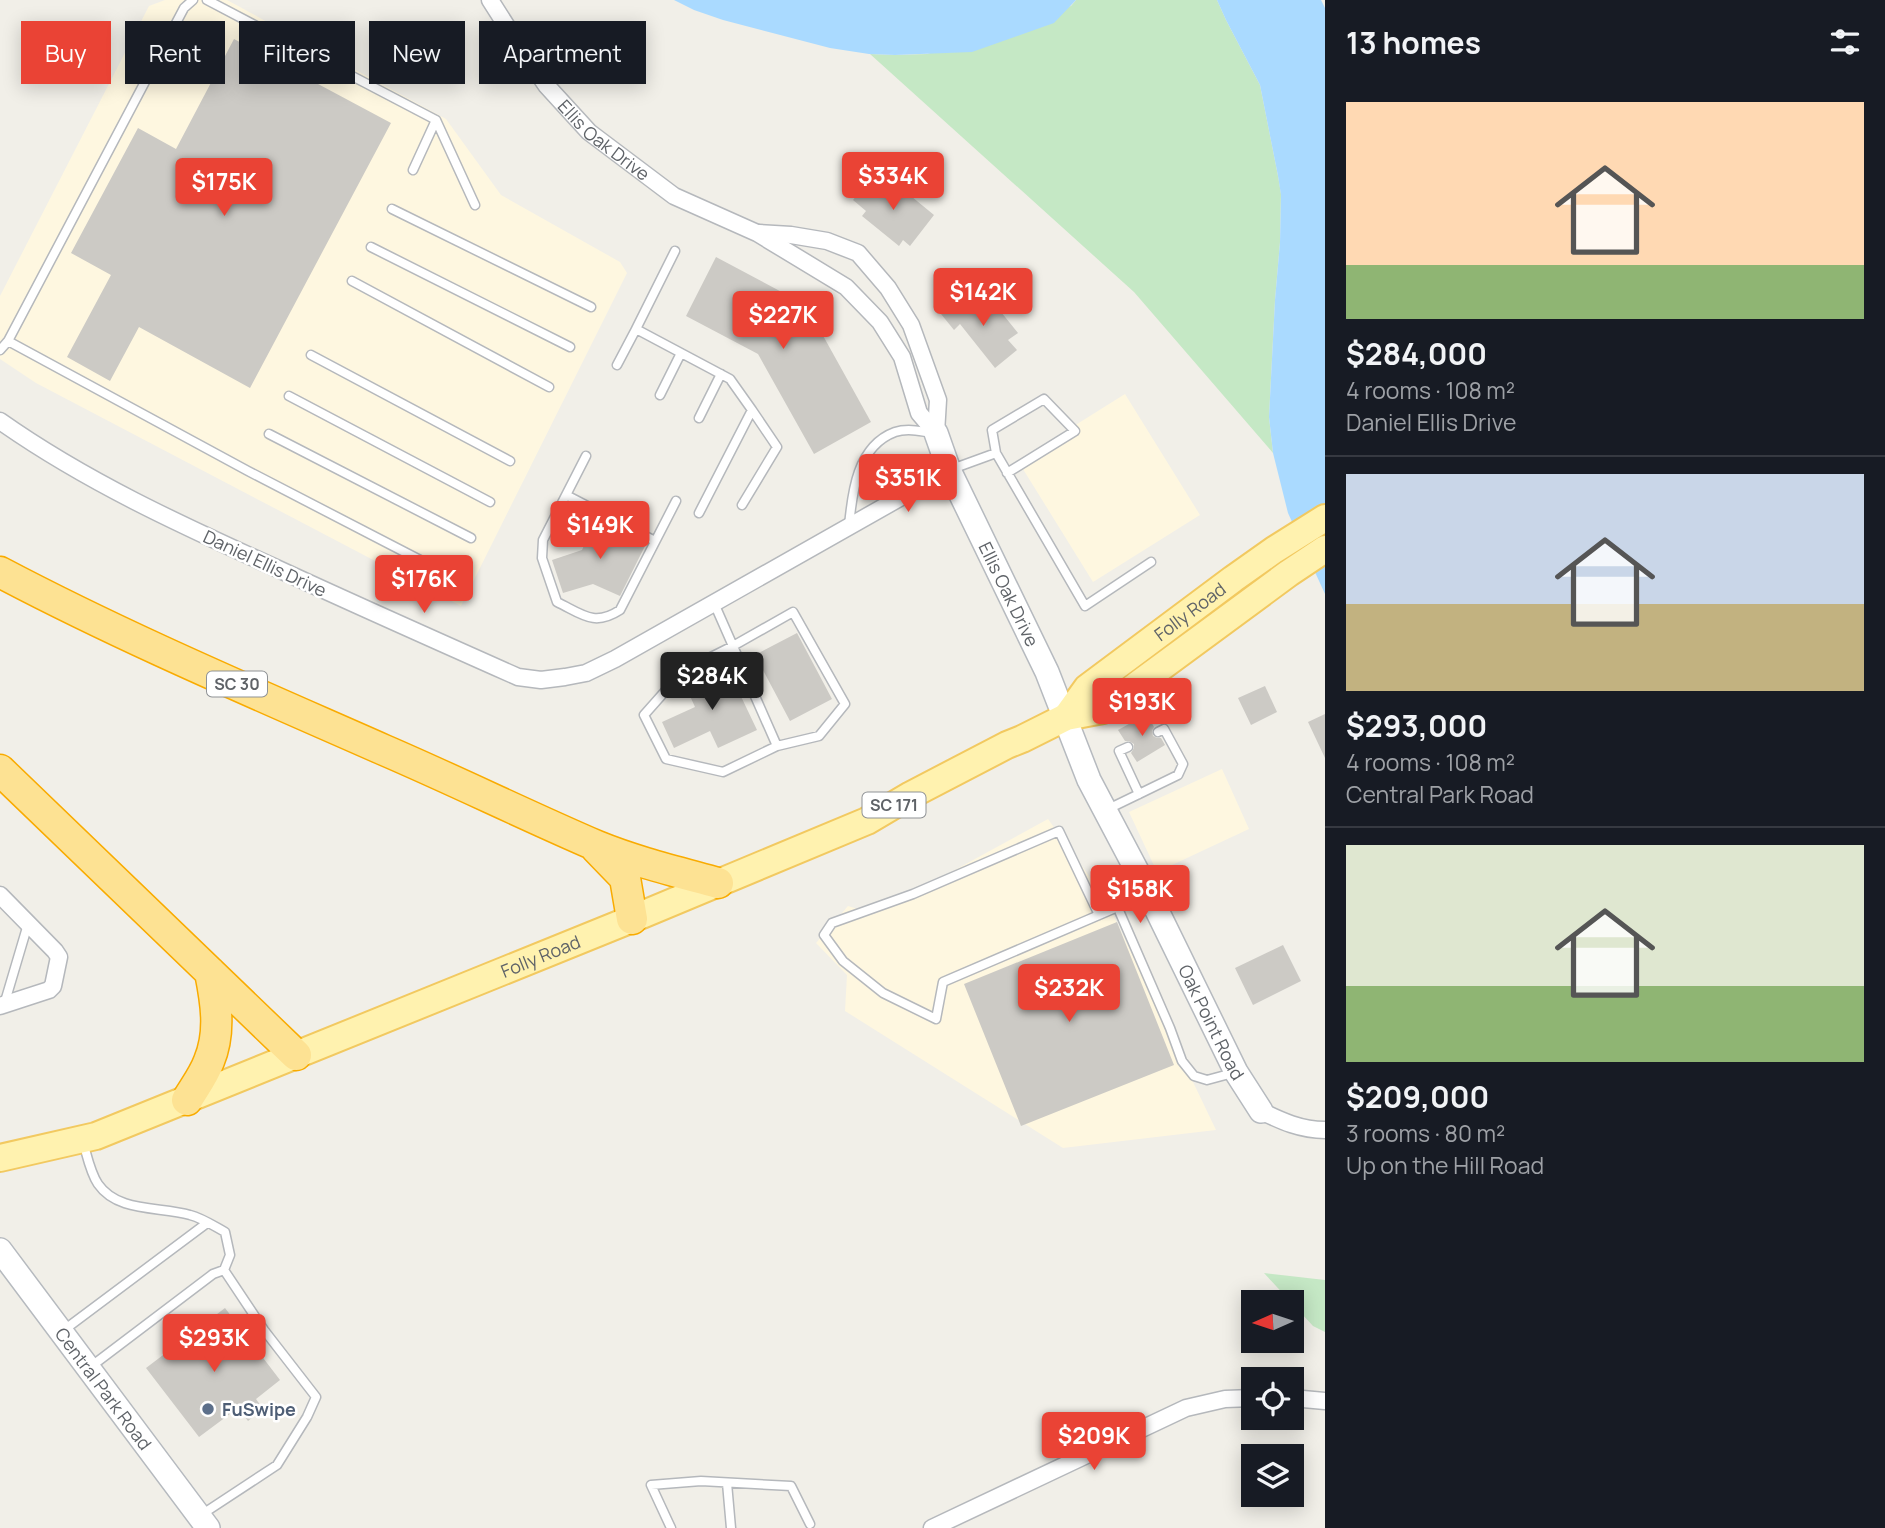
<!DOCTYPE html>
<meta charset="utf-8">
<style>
:root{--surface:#171b24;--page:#20242c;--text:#f1f3f6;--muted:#9ea1a6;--line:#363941;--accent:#ea4335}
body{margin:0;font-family:Manrope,sans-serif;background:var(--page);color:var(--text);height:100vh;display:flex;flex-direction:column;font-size:26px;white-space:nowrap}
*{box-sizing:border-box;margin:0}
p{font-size:23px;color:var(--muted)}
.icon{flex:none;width:38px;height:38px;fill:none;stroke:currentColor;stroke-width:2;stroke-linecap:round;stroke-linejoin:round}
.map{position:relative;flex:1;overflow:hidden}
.panel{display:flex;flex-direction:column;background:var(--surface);width:560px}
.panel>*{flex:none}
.hud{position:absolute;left:21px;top:21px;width:665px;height:63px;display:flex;gap:14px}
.needle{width:46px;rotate:267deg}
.tools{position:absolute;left:1241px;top:1290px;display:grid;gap:14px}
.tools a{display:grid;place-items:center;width:63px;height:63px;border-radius:0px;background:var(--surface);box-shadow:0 4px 18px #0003;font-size:35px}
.price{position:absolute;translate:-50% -60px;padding:0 16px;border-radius:7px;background:var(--accent);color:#fff;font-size:23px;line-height:46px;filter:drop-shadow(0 2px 4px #0008)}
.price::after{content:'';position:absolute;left:50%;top:42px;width:21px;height:16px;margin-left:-10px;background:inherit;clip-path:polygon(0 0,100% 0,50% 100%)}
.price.selected{background:#222;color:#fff}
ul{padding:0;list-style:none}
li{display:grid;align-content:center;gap:14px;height:371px;padding:0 21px}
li+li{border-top:2px solid var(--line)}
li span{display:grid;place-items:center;height:217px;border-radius:0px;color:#555}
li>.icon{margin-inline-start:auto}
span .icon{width:126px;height:126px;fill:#fffc;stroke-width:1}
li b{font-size:30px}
h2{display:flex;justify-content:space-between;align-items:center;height:84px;padding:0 21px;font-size:30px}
.tag{padding:0 24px;border-radius:0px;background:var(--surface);box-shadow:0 4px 18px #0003;font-size:24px;line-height:63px}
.tag.selected{background:var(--accent);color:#fff}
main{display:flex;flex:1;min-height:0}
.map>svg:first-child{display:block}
.commercial{fill:#fef7e0}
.green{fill:#c5e8c5}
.water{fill:#aadaff}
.building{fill:#cccac5}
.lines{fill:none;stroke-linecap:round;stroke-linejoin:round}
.lane-casing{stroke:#b5b8bc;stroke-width:11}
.street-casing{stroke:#b5b8bc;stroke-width:19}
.secondary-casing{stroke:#b6babf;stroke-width:26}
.primary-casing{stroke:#f2c960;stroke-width:30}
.highway-casing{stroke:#f9ab00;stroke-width:33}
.lane{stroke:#fff;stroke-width:8}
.street{stroke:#fff;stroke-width:16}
.secondary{stroke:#fff;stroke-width:23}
.primary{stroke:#fff2af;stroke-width:26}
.highway{stroke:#fde293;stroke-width:30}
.service-dot{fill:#5c6f8a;stroke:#fff;stroke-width:2.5}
.labels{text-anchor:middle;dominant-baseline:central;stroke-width:5;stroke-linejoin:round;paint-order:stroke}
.shield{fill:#fff;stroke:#8f9295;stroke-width:2}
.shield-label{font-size:16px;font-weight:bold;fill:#5f6368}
.street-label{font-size:18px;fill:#5f6368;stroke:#fff}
.service-label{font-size:18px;font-weight:bold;fill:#4e5e75;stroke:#fff;text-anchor:start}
</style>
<main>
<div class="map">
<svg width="1325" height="1528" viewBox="0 0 1325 1528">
<rect width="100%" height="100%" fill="#f1efe8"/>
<path class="commercial" d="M165,0H227L446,119L501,195L620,262L627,273L461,606L36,383L0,359V296L149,6Z
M1125,394L1200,515L1093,582L1018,461Z
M1222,769L1249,829L1157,872L1129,812Z
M1048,819L1105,898L1216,1130L1063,1148L845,1011L847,975L816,943L848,906L874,914Z"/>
<path class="green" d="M1076,0H1217L1226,20L1260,85L1278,176L1281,194L1280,242L1275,300L1269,417L1273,453L1134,292L870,54L895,55L927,54L1071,6Z
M1264,1273L1325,1280V1332L1313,1326Z"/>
<path class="water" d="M674,0H1076L1054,23L972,52L895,55L869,54L830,48L723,20L694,10Z
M1217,0H1321L1325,8V594L1288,513L1273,453L1269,417L1275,300L1280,242L1281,195L1278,176L1260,85L1226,20Z"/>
<path class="building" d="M234,39L391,123L250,388L139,327L110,381L67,357L111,275L71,253L138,128L176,149Z
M873,175L901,198L906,192L934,215L910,246L903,240L899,246L862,216L866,211L853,200Z
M716,257L806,305L871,422L814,454L758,354L686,316Z
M969,292L987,315L997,307L1018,333L1008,340L1017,350L995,368L960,324L954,330L941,314Z
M596,519L646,544L620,596L593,584L563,593L552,560L582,550Z
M797,633L832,699L790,721L755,655Z
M726,665L757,730L718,748L710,731L674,748L662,722L695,707L685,685Z
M1265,686L1277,712L1251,725L1238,698Z
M1147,714L1154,727L1152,731L1153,736L1157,738H1161L1165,745L1137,762L1131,753L1134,748V744L1129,741H1125L1118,730Z
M1325,714V758L1308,722Z
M1117,922L1174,1065L1021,1126L964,984Z
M1283,945L1301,981L1253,1005L1235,968Z
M225,1308L280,1380L256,1399L263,1409L248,1421L238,1408L199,1437L146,1368Z"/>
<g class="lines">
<g class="lane-casing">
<path id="lane" d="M207,0L436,120L475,205
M413,170L436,120
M392,209L591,307
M371,247L570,347
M675,251L636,329L730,379L752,410L699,513
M352,281L549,387
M8,341L184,8L193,0
M0,350L8,341L248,471L451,576
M311,355L510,461
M617,365L636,329
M660,395L681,353
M289,396L490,502
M699,418L721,374
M269,434L471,538
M996,453L992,430L1044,399L1075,431L1007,473
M586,456L543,540L542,558L557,602C582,614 594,627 620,610L676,501
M952,469L996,453L1085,606L1151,562
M566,495L655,541
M742,505L777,447L752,410
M849,526C852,493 857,446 895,432C907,428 921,431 933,433
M714,603L777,746L723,772L666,759L644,715L683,671L733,646L793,612L845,704L819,736L777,746
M1128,747L1119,751L1139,794L1178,775L1183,764L1164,729L1158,732
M1108,809L1139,794
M1117,906L1170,1028L1182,1061L1194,1076L1207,1080L1233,1073
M1099,915L1059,831L913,894L832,923L824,935L843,961L883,993L936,1019L943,982L1113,909L1143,888
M4,1005L28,924
M83,1142C87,1155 90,1172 98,1184C118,1213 160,1206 190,1215C202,1218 214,1226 225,1232L230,1255L224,1270L213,1274L89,1368
M64,1330L207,1223
M727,1483L731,1528
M201,1515L277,1465L307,1417L316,1397L264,1330L224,1270
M671,1528L651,1485L701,1481L791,1486L810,1524"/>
</g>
<g class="street-casing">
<g id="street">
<path id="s1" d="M490,0L518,44L546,85L589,132L674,196L757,233L846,287L880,322L902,357L919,413L936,433"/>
<path d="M759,233L791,235L827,241L858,253L888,288L911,325L938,400L936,433"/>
<path d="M0,421C85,481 181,525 276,568C356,605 437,641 518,677L541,680L565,677L586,673L615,659L949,470"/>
<path d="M0,895L55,951L59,957L53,986L49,990L0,1006"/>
<path d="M1261,1111C1281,1121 1301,1130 1325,1130"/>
<path d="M1292,1398L1325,1401"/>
<path d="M932,1528L1186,1408L1225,1399L1253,1398"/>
</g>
</g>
<g class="secondary-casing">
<g id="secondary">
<path id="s2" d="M936,433L949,470L1047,672L1089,780L1145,886L1236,1072L1261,1111"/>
<path id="s3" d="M0,1250L208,1528"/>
</g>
</g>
<g class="primary-casing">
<g id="primary">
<path id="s4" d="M1066,717L1087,688L1233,579L1274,550L1325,518"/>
<path id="s5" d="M0,1158L96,1136L632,919L867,821L911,795L1007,745L1022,739L1066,717L1103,710L1289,573L1325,549"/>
</g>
</g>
<g class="highway-casing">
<path id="highway" d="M0,572C125,638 255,693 384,750C456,781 525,815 597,846C636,862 678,872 718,883
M0,770L296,1055
M596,848L625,878L632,919
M187,1100C194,1088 204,1075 209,1061C221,1032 216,1002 210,972"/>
</g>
<use href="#lane" class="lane"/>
<use href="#street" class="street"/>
<use href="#secondary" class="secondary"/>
<use href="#primary" class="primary"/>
<use href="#highway" class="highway"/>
</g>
<circle class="service-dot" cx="208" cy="1409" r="7"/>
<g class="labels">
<g class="shield">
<rect x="207" y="671.5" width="60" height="25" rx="5"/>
<rect x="862.5" y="792.5" width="63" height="25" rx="5"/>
</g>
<g class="shield-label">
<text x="237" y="684">SC 30</text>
<text x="894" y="805">SC 171</text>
</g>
<g class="street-label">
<text stroke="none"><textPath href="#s1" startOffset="182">Ellis Oak Drive</textPath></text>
<text transform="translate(265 563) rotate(25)">Daniel Ellis Drive</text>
<text stroke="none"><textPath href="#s2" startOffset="177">Ellis Oak Drive</textPath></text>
<text stroke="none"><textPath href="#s4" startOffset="164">Folly Road</textPath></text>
<text stroke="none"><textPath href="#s5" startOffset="578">Folly Road</textPath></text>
<text stroke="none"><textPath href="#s2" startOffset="651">Oak Point Road</textPath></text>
<text stroke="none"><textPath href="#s3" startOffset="173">Central Park Road</textPath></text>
</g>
<g class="service-label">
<text x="222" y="1409">FuSwipe</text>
</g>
</g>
</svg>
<div class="tools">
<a><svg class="needle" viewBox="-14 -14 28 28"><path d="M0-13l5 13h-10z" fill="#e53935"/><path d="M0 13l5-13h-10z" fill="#9ea1a6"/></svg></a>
<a><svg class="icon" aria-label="locate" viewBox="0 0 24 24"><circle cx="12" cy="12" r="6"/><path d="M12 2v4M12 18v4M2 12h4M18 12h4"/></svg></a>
<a><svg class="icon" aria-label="layers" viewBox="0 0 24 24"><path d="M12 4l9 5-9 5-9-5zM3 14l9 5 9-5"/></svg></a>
</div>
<b class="price" style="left:893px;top:212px">$334K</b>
<b class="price" style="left:224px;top:218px">$175K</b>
<b class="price" style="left:983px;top:328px">$142K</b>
<b class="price" style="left:783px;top:351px">$227K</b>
<b class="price" style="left:908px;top:514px">$351K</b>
<b class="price" style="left:600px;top:561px">$149K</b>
<b class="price" style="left:424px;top:615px">$176K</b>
<b class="price selected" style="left:712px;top:712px">$284K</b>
<b class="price" style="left:1142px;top:738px">$193K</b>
<b class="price" style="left:1140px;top:925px">$158K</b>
<b class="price" style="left:1069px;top:1024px">$232K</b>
<b class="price" style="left:214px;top:1374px">$293K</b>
<b class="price" style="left:1094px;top:1472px">$209K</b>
<div class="hud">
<a class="tag selected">Buy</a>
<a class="tag">Rent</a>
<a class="tag">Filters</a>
<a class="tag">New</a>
<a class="tag">Apartment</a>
</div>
</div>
<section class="panel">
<h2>13 homes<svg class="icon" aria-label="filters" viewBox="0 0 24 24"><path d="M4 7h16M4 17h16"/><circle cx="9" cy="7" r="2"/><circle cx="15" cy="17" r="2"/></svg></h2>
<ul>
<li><span style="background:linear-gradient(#ffd9b3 75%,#8fb573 0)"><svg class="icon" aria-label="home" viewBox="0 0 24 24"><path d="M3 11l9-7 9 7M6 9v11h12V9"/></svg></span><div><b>$284,000</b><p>4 rooms · 108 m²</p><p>Daniel Ellis Drive</p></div></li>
<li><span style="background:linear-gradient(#c9d6e8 60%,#c2b280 0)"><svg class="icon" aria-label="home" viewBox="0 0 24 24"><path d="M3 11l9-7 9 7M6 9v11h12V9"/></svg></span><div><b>$293,000</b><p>4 rooms · 108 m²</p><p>Central Park Road</p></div></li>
<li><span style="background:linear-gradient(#dfe7d0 65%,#8fb573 0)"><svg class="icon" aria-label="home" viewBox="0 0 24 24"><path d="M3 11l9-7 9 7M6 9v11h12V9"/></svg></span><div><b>$209,000</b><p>3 rooms · 80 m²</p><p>Up on the Hill Road</p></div></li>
</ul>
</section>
</main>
